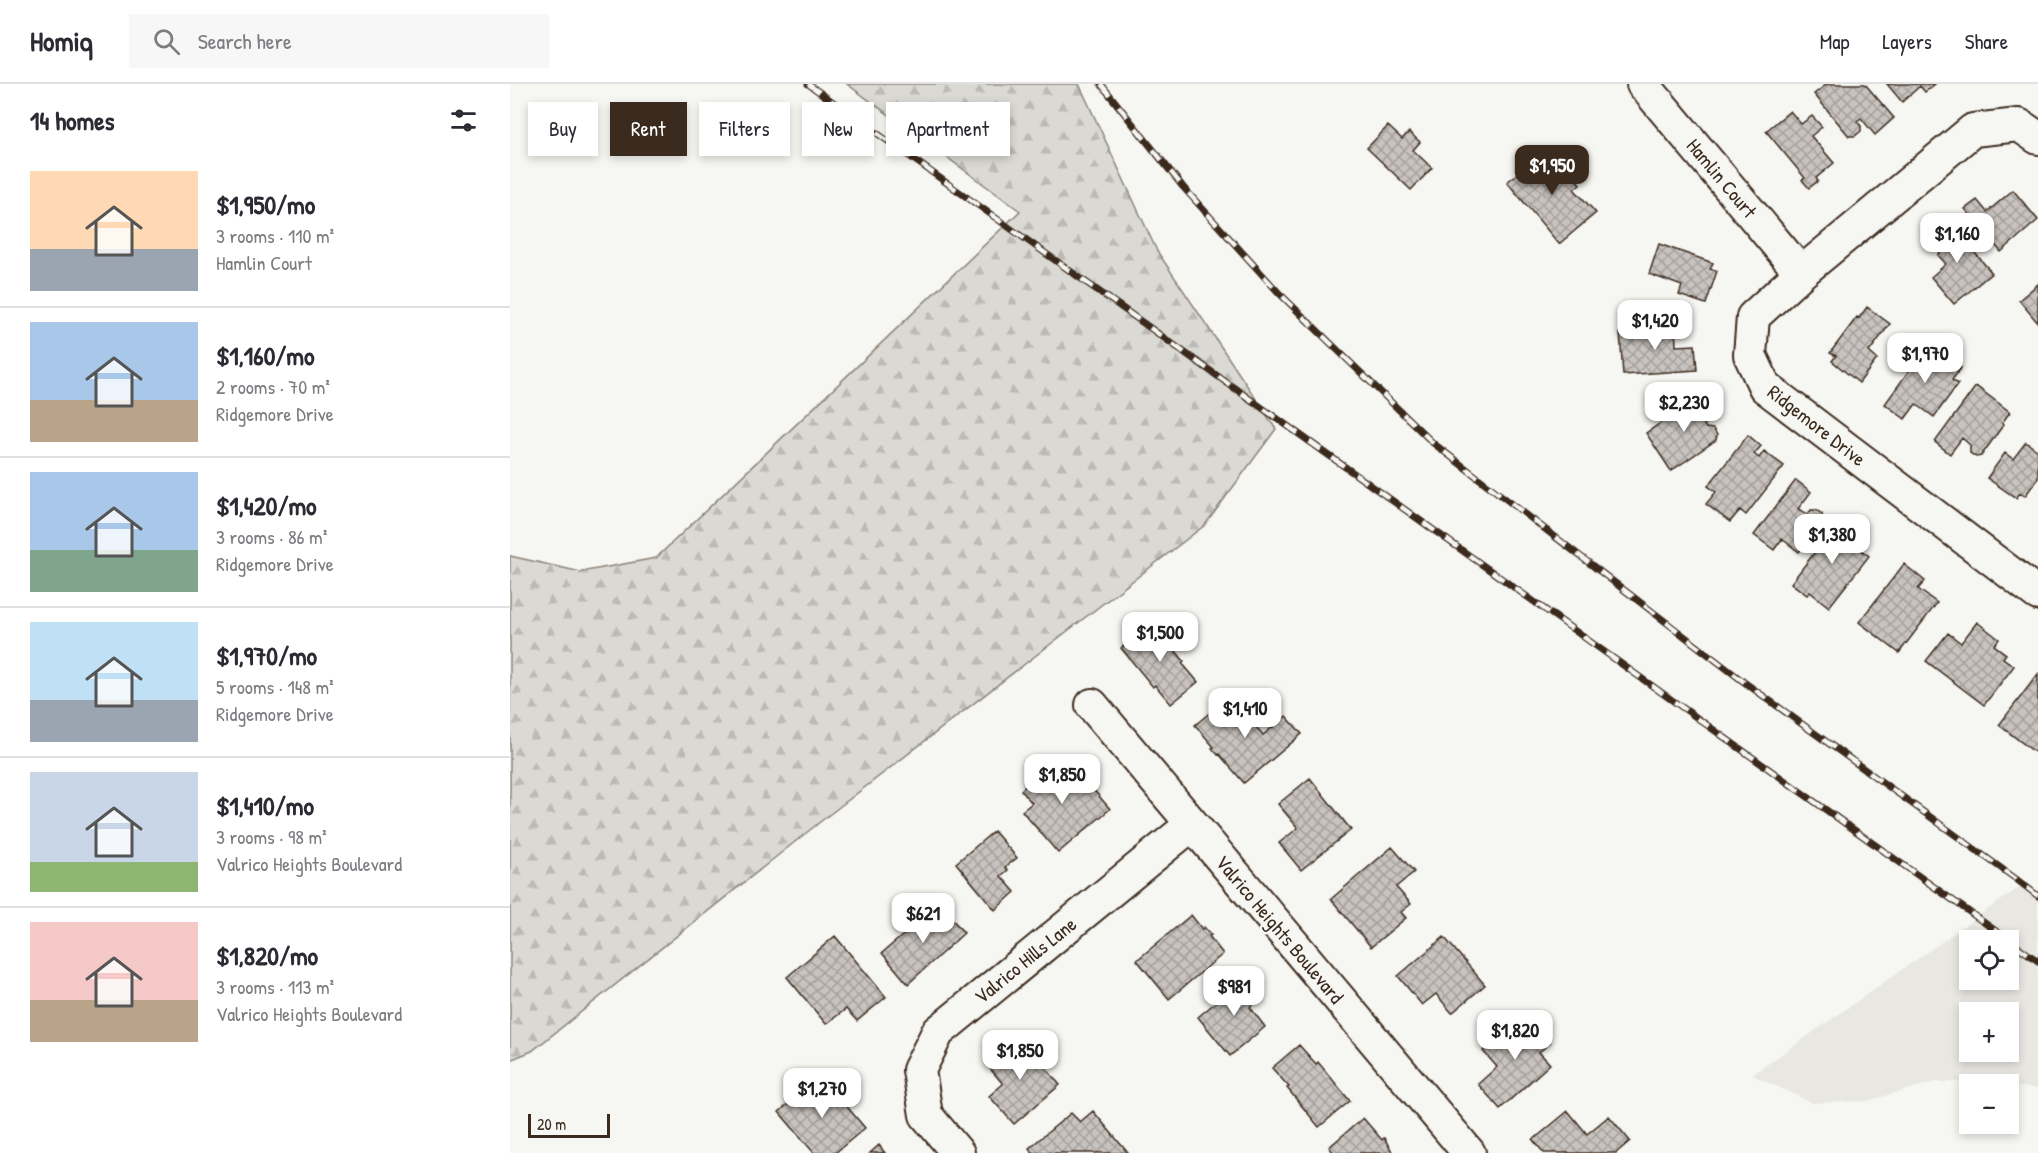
<!DOCTYPE html>
<meta charset="utf-8">
<style>
:root{--surface:#fff;--page:#f7f7f7;--text:#2b2b33;--muted:#7c7c81;--line:#e1e1e2;--accent:#3b2a1e}
body{margin:0;font-family:"Patrick Hand",sans-serif;background:var(--page);color:var(--text);height:100vh;display:flex;flex-direction:column;font-size:22px;white-space:nowrap}
*{box-sizing:border-box;margin:0}
p{font-size:20px;color:var(--muted)}
.icon{flex:none;width:33px;height:33px;fill:none;stroke:currentColor;stroke-width:2;stroke-linecap:round;stroke-linejoin:round}
.map{position:relative;flex:1;overflow:hidden}
.details{display:flex;flex-direction:column;background:var(--surface);width:510px}
.details>*{flex:none}
.banner{position:absolute;left:18px;top:18px;width:570px;height:54px;display:flex;gap:12px}
.tools{position:absolute;left:1449px;top:846px;display:grid;gap:12px}
.tools a{display:grid;place-items:center;width:60px;height:60px;border-radius:0px;background:var(--surface);box-shadow:0 3px 9px #0003;font-size:30px}
.scale{position:absolute;left:18px;bottom:15px;width:82px;box-sizing:border-box;padding-left:6px;border:3px solid #3b2a1e;border-top:0;font-size:16px;line-height:21px;white-space:nowrap;color:#3b2a1e;-webkit-text-stroke:4px #f6f6f2;paint-order:stroke}
.price{position:absolute;translate:-50% -51px;padding:0 14px;border-radius:12px;background:#fff;color:#222;font-size:20px;line-height:39px;filter:drop-shadow(0 2px 3px #0008)}
.price::after{content:'';position:absolute;left:50%;top:36px;width:18px;height:14px;margin-left:-9px;background:inherit;clip-path:polygon(0 0,100% 0,50% 100%)}
.price.active{background:var(--accent);color:#fff}
ul{padding:0;list-style:none}
li{display:flex;align-items:center;gap:18px;height:150px;padding:0 30px}
li+li{border-top:2px solid var(--line)}
li span{display:grid;place-items:center;flex:none;width:168px;height:120px;border-radius:0px;color:#555}
li>.icon{margin-inline-start:auto}
span .icon{width:72px;height:72px;fill:#fffc;stroke-width:1}
li b{font-size:26px}
h2{display:flex;justify-content:space-between;align-items:center;height:72px;padding:0 30px;font-size:26px}
.pill{padding:0 21px;border-radius:0px;background:var(--surface);box-shadow:0 3px 9px #0003;font-size:21px;line-height:54px}
.pill.active{background:var(--accent);color:#fff}
header{display:flex;align-items:center;gap:36px;box-sizing:border-box;height:84px;padding:0 30px;background:var(--surface);border-bottom:2px solid var(--line)}
header strong{font-size:28px}
nav{display:flex;gap:33px;margin-inline-start:auto;font-size:21px}
.search{width:420px;height:54px;background:var(--page);display:flex;align-items:center;gap:15px;box-sizing:border-box;padding:0 21px;border-radius:0px;color:var(--muted);font-size:22px}
main{display:flex;flex:1;min-height:0}
.map>svg:first-child{display:block}
.built{fill:#e8e7e2;fill-rule:evenodd}
.forest{fill:url(#forest-firs);stroke:#8a8278;stroke-width:1.5}
.building{fill:url(#building-cross-hatch);stroke:#3b2a1e;stroke-width:1.5}
.lines{fill:none;stroke-linecap:round;stroke-linejoin:round}
.minor-casing{stroke:#3b2a1e;stroke-width:36}
.minor{stroke:#f6f6f2;stroke-width:32}
.rail-casing{stroke:#3b2a1e;stroke-width:7}
.rail{stroke:#f6f6f2;stroke-width:4.5;stroke-dasharray:14;stroke-linecap:butt}
.labels{text-anchor:middle;dominant-baseline:central;stroke-width:5;stroke-linejoin:round;paint-order:stroke}
.street-label{font-size:20px;fill:#3b2a1e;stroke:#f6f6f2}
</style>
<header>
<strong>Homiq</strong>
<div class="search"><svg class="icon" aria-label="search" viewBox="0 0 24 24"><circle cx="10" cy="10" r="6"/><path d="M15 15l6 6"/></svg>Search here</div>
<nav><a>Map</a><a>Layers</a><a>Share</a></nav>
</header>
<main>
<section class="details">
<h2>14 homes<svg class="icon" aria-label="filters" viewBox="0 0 24 24"><path d="M4 7h16M4 17h16"/><circle cx="9" cy="7" r="2"/><circle cx="15" cy="17" r="2"/></svg></h2>
<ul>
<li><span style="background:linear-gradient(#ffd9b3 65%,#9aa5b1 0)"><svg class="icon" aria-label="home" viewBox="0 0 24 24"><path d="M3 11l9-7 9 7M6 9v11h12V9"/></svg></span><div><b>$1,950/mo</b><p>3 rooms · 110 m²</p><p>Hamlin Court</p></div></li>
<li><span style="background:linear-gradient(#a9c7e8 65%,#b9a48a 0)"><svg class="icon" aria-label="home" viewBox="0 0 24 24"><path d="M3 11l9-7 9 7M6 9v11h12V9"/></svg></span><div><b>$1,160/mo</b><p>2 rooms · 70 m²</p><p>Ridgemore Drive</p></div></li>
<li><span style="background:linear-gradient(#a9c7e8 65%,#7fa58c 0)"><svg class="icon" aria-label="home" viewBox="0 0 24 24"><path d="M3 11l9-7 9 7M6 9v11h12V9"/></svg></span><div><b>$1,420/mo</b><p>3 rooms · 86 m²</p><p>Ridgemore Drive</p></div></li>
<li><span style="background:linear-gradient(#bfe0f5 65%,#9aa5b1 0)"><svg class="icon" aria-label="home" viewBox="0 0 24 24"><path d="M3 11l9-7 9 7M6 9v11h12V9"/></svg></span><div><b>$1,970/mo</b><p>5 rooms · 148 m²</p><p>Ridgemore Drive</p></div></li>
<li><span style="background:linear-gradient(#c9d6e8 75%,#8fb573 0)"><svg class="icon" aria-label="home" viewBox="0 0 24 24"><path d="M3 11l9-7 9 7M6 9v11h12V9"/></svg></span><div><b>$1,410/mo</b><p>3 rooms · 98 m²</p><p>Valrico Heights Boulevard</p></div></li>
<li><span style="background:linear-gradient(#f6c9c9 65%,#b9a48a 0)"><svg class="icon" aria-label="home" viewBox="0 0 24 24"><path d="M3 11l9-7 9 7M6 9v11h12V9"/></svg></span><div><b>$1,820/mo</b><p>3 rooms · 113 m²</p><p>Valrico Heights Boulevard</p></div></li>
</ul>
</section>
<div class="map">
<svg width="1528" height="1069" viewBox="0 0 1528 1069">
<defs>
<pattern id="forest-firs" width="22" height="20" patternUnits="userSpaceOnUse" patternTransform="scale(1.5)"><rect width="22" height="20" fill="#dad9d3"/><path d="M5 1l3.5 6h-7zM16 11l3.5 6h-7z" fill="#bcbab5"/></pattern>
<pattern id="building-cross-hatch" width="8" height="8" patternUnits="userSpaceOnUse" patternTransform="scale(1.5)"><rect width="8" height="8" fill="#c8c3be"/><path d="M0 0l8 8M0 8l8-8" fill="none" stroke="#a49f9a"/></pattern>
</defs>
<rect width="100%" height="100%" fill="#f6f6f2"/>
<filter id="ink" filterUnits="userSpaceOnUse"><feTurbulence type="fractalNoise" baseFrequency=".0167" numOctaves="2"/><feDisplacementMap in="SourceGraphic" scale="12" xChannelSelector="R" yChannelSelector="G"/><feConvolveMatrix kernelMatrix="1 2 1 2 8 2 1 2 1" color-interpolation-filters="sRGB"/></filter>
<g filter="url(#ink)">
<path class="built" d="M1517,798L1528,807V1005L1476,998H1425L1357,1017L1303,1019L1242,991ZM1460,856H1498V896H1460ZM1460,928H1498V968H1460Z"/>
<path class="forest" d="M337,0H569L647,167L766,345L695,441L315,734L22,967L0,976V472L71,488L146,474L510,127Z"/>
<path class="building" d="M1317,0H1355L1384,34L1365,51L1351,34L1347,37L1351,42V47L1345,52H1339L1304,10Z
M1377,0H1425L1415,8L1410,2L1392,18Z
M1280,27L1291,40L1302,32L1312,43L1301,52L1324,79L1306,94L1308,97L1299,104L1292,96L1295,94L1256,47Z
M878,42L892,55L899,48L910,58L903,66L922,84L901,106L857,64Z
M1034,68L1043,79L1049,74L1070,100L1064,105L1086,129L1049,160L997,98Z
M1503,106L1528,136L1491,168L1455,125L1467,116L1477,128Z
M1437,136L1482,189L1444,220L1421,193L1436,180L1428,171L1432,167L1419,151Z
M1149,160L1203,179L1200,185L1207,187L1196,220L1169,211L1172,202L1139,190Z
M1528,200V239L1509,216Z
M1357,223L1380,240L1359,268L1367,275L1349,299L1322,277L1326,272L1320,269L1347,233L1349,234Z
M1165,240L1166,262L1185,261L1187,286L1113,291L1110,248L1125,247V242Z
M1418,260L1451,284L1442,296L1448,300L1424,333L1406,320L1395,335L1375,320Z
M1466,302L1500,328L1492,339L1494,340L1471,372L1466,373L1460,369V361L1452,354L1440,370L1425,358Z
M1193,310L1207,331L1194,340L1196,344L1203,345L1207,351L1206,356L1161,387L1136,349Z
M1238,351L1251,362L1244,370L1249,374L1254,367L1274,382L1236,431L1230,426L1220,438L1196,420L1206,408L1198,402Z
M1516,358L1528,367V394L1515,412L1510,409L1506,414L1477,394L1495,369L1503,375Z
M1286,396L1301,408L1288,425L1298,430L1301,426H1306L1312,430L1313,436L1289,468L1272,455L1264,466L1244,451Z
M1330,435L1350,450L1343,460L1359,472L1319,523L1300,508L1297,511L1281,499Z
M1394,480L1415,497L1408,505L1427,519L1389,569L1349,538Z
M642,538L674,577L672,579L688,598L661,620L645,601L643,603L611,564Z
M1467,538L1489,555L1484,561L1496,570L1493,574L1504,582L1474,621L1416,577L1438,549L1451,559Z
M1528,590V669L1527,670L1489,641Z
M720,612L753,651L776,632L792,650L734,699L709,670L708,671L702,664L704,663L685,641Z
M545,676L557,690L564,683L600,725L548,769L512,727L522,719L511,706Z
M800,694L841,746L791,786L769,759L788,744L768,720Z
M484,747L507,774L495,783L498,786L491,792L505,808L485,826L446,779Z
M882,763L904,788L886,803L901,820L891,828L896,834L861,863L821,815Z
M431,822L454,849L398,900L372,869L411,836L412,838Z
M681,831L692,845L694,843L701,851L699,852L713,870L659,915L627,876Z
M325,852L376,913L347,937L336,925L316,940L277,893Z
M934,853L975,901L942,929L926,910L912,921L888,892Z
M736,893L752,912L740,923L755,943L720,972L688,933Z
M1014,930L1040,959L1029,968L1040,980L990,1025L968,1000L987,983L973,967Z
M509,953L550,1001L504,1040L479,1012L493,1000L477,981Z
M789,961L806,980L808,978L840,1017L809,1043L777,1004L779,1003L762,984Z
M311,992L355,1044L325,1069H304L269,1028Z
M583,1027L618,1069H523L519,1064L561,1029L570,1038Z
M1058,1027L1077,1050L1099,1032L1120,1057L1106,1069H1034L1023,1056Z
M853,1034L872,1056L874,1054L883,1069H824L819,1063Z
M369,1061L375,1069H360Z"/>
<g class="lines">
<g class="minor-casing">
<path id="minor" d="M1133,0L1291,189
M1528,54L1509,41L1463,46L1291,189L1243,233L1240,271L1255,303L1528,510
M582,621L959,1069
M448,1069L416,1031L409,986L428,948L681,741"/>
</g>
<use href="#minor" class="minor"/>
<g class="rail-casing">
<path id="rail" d="M298,0L1528,877
M591,0L673,103L769,209L923,359L1234,598L1506,795L1528,812"/>
</g>
<use href="#rail" class="rail"/>
</g>
</g>
<g class="labels">
<g class="street-label">
<text transform="translate(1212 94) rotate(50)">Hamlin Court</text>
<text transform="translate(1307 341) rotate(38)">Ridgemore Drive</text>
<text transform="translate(770 845) rotate(50)">Valrico Heights Boulevard</text>
<text transform="translate(515 876) rotate(-39)">Valrico Hills Lane</text>
</g>
</g>
</svg>
<div class="tools">
<a><svg class="icon" aria-label="locate" viewBox="0 0 24 24"><circle cx="12" cy="12" r="6"/><path d="M12 2v4M12 18v4M2 12h4M18 12h4"/></svg></a>
<a>+</a>
<a>−</a>
</div>
<div class="scale">20 m</div>
<b class="price active" style="left:1042px;top:112px">$1,950</b>
<b class="price" style="left:1447px;top:180px">$1,160</b>
<b class="price" style="left:1145px;top:267px">$1,420</b>
<b class="price" style="left:1415px;top:300px">$1,970</b>
<b class="price" style="left:1174px;top:349px">$2,230</b>
<b class="price" style="left:1322px;top:481px">$1,380</b>
<b class="price" style="left:650px;top:579px">$1,500</b>
<b class="price" style="left:735px;top:655px">$1,410</b>
<b class="price" style="left:552px;top:721px">$1,850</b>
<b class="price" style="left:413px;top:860px">$621</b>
<b class="price" style="left:724px;top:933px">$981</b>
<b class="price" style="left:1005px;top:977px">$1,820</b>
<b class="price" style="left:510px;top:997px">$1,850</b>
<b class="price" style="left:312px;top:1035px">$1,270</b>
<div class="banner">
<a class="pill">Buy</a>
<a class="pill active">Rent</a>
<a class="pill">Filters</a>
<a class="pill">New</a>
<a class="pill">Apartment</a>
</div>
</div>
</main>
